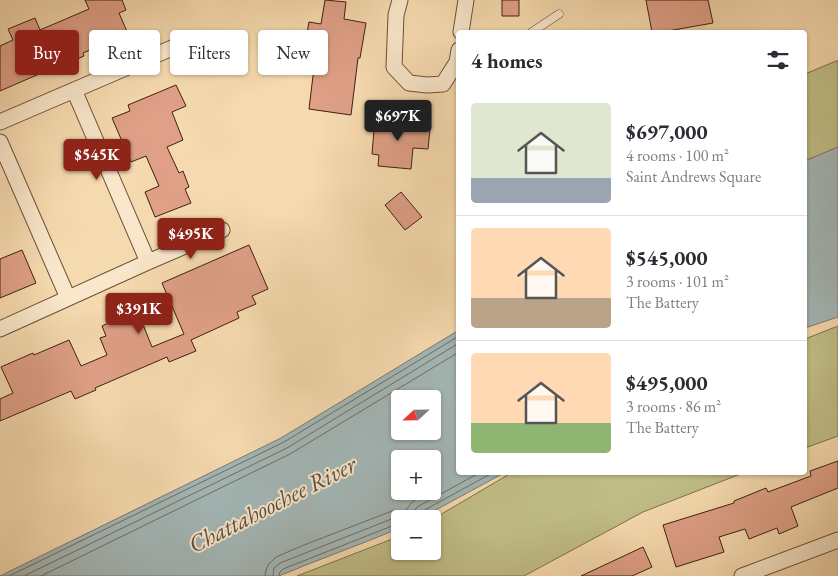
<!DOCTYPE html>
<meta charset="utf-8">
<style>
:root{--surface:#fff;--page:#f2f2f3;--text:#2b2b33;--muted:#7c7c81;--line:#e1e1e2;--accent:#8f2418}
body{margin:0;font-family:"EB Garamond",serif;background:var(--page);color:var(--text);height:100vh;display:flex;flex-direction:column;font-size:19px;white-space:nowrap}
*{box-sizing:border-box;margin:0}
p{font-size:16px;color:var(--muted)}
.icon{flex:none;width:28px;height:28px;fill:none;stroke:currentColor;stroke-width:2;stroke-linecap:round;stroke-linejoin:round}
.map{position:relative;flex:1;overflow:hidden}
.panel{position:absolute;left:456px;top:30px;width:351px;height:445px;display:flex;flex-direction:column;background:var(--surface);border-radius:5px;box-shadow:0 1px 4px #0004}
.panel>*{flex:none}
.hud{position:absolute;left:15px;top:30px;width:366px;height:45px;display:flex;gap:10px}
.needle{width:32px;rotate:248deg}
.controls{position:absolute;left:391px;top:390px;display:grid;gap:10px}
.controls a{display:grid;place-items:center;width:50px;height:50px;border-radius:5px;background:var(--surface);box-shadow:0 1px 4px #0004;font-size:25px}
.price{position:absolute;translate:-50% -42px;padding:0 11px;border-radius:5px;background:var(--accent);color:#fff;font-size:16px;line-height:32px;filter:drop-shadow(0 1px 2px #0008)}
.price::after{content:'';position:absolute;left:50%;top:30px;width:15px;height:11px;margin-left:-8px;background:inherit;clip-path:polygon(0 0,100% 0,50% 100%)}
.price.on{background:#222;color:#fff}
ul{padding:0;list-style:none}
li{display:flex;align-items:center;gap:15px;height:125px;padding:0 15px}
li+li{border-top:1px solid var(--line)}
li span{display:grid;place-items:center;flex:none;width:140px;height:100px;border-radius:5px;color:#555}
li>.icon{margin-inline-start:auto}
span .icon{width:60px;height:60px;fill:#fffc;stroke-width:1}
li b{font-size:21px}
h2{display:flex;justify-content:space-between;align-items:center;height:60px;padding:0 15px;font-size:21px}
.tag{padding:0 18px;border-radius:5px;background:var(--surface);box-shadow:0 1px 4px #0004;font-size:18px;line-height:45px}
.tag.on{background:var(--accent);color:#fff}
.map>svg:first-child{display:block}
.green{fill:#c1be87;stroke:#806f4c}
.water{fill:#a3b7b7;stroke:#7b7b74;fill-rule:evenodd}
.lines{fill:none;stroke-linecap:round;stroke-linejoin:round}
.shore{stroke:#706c64;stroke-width:1}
.building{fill:#dfa087;stroke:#3e2010}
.service-casing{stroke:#6c4e38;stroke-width:9}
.minor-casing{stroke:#6c4e38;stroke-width:17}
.service{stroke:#f9e7cb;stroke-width:8}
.minor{stroke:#f9e7cb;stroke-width:15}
.labels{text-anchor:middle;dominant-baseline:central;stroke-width:4;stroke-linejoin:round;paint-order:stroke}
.water-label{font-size:24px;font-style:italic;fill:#5c4d42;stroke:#f9e7cb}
</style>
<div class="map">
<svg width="838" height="576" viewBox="0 0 838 576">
<rect width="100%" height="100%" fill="#f6daaf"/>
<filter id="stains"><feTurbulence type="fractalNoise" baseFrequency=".004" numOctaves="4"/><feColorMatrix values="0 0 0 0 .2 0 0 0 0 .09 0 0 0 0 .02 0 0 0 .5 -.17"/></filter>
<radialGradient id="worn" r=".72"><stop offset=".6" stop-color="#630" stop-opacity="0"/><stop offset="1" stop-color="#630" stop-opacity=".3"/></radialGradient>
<path class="green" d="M836,61H838V147L805,161V74Z
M838,326V436L805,448V339Z
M511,473H743L643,512L524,576H297L400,536V551H432L433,519Z"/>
<path class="water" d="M838,147V317L805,328V161Z
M459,330V472L504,473L419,519H400V528C360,545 319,559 279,576H0L281,438ZM400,399H432V431H400ZM400,459H432V491H400Z"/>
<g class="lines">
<path class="shore" d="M412,519L413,512L417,507L481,472
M418,519L419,515L421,512L494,472
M9,576L284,442L459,336
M24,576L287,448L459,343
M41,576L290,454L459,352
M265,576L266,570L268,565L276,557L304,545L392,511H405L413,501L432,491
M273,576L274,568L280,563L394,518H399L404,519
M279,576L280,572L283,569L397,524H400"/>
</g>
<path class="building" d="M85,0H122L126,10L119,13L128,34L83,53L84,56L47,72L46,71L0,91V46L13,40L8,29L35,18L40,30L89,9Z
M325,0L346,2L344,19L366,23L360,58H358L351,115L309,109L316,51L304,49L309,22L321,24Z
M502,0H519V16H502Z
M646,0H708L713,23L662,32H652Z
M176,85L186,106L172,112L183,140L167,147L179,173L183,171L189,187L185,189L191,203L155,217L145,192L159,186L146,156L131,162L112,118L130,111L128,105Z
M375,118L418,121L417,128L430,129L428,149L413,148L411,169L378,166L379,155L372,154Z
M401,192L422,217L405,230L385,205Z
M249,245L268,289L252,296L256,304L237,312L239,318L191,340L196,351L169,362L167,357L95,388L96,390L75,399L71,391L0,421V399L13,393L1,367L33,353L34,355L69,340L81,366L107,355L100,338L106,336L102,326L131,313L135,324L142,322L152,347L184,334L162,283Z
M22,250L36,283L0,298V259Z
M838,461V488L791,507L798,526L779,534L777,528L749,539L745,529L719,537L724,552L676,567L663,525L734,503V501L766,488L768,492L811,476L810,471Z
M643,547L652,567L632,576H581Z"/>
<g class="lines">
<g class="service-casing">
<path id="service" d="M532,32L559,14"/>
</g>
<g class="minor-casing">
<path id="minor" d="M400,0L396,15L394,67L409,83L427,85L443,84L457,62L459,50
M461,32L466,0
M74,90L148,262
M0,122L172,48
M0,142L68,298
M0,329L148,262L222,230
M742,576L838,540"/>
</g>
<use href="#service" class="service"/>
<use href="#minor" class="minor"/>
</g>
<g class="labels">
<g class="water-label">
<text transform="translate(272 504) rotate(-27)">Chattahoochee River</text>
</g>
</g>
<rect width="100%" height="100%" filter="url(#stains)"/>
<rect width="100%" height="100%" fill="url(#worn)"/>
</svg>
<div class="controls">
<a><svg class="needle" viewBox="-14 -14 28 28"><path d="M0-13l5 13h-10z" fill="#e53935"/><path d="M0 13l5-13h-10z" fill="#7c7c81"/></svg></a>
<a>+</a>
<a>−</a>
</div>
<b class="price on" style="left:398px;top:142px">$697K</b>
<b class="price" style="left:97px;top:181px">$545K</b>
<b class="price" style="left:191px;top:260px">$495K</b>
<b class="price" style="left:139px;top:335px">$391K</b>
<div class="hud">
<a class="tag on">Buy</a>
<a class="tag">Rent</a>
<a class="tag">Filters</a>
<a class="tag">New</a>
</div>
<section class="panel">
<h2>4 homes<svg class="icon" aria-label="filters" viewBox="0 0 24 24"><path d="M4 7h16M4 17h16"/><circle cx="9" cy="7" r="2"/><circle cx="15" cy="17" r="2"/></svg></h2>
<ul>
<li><span style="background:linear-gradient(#dfe7d0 75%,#9aa5b1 0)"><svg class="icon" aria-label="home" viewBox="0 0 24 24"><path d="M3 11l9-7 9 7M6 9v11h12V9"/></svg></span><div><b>$697,000</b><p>4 rooms · 100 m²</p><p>Saint Andrews Square</p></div></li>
<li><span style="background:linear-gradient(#ffd9b3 70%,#b9a48a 0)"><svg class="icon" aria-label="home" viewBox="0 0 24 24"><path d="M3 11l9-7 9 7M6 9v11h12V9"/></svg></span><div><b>$545,000</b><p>3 rooms · 101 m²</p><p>The Battery</p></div></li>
<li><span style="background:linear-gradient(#ffd9b3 70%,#8fb573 0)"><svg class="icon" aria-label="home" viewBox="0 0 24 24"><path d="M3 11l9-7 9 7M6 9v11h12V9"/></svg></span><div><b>$495,000</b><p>3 rooms · 86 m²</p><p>The Battery</p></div></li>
</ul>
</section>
</div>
